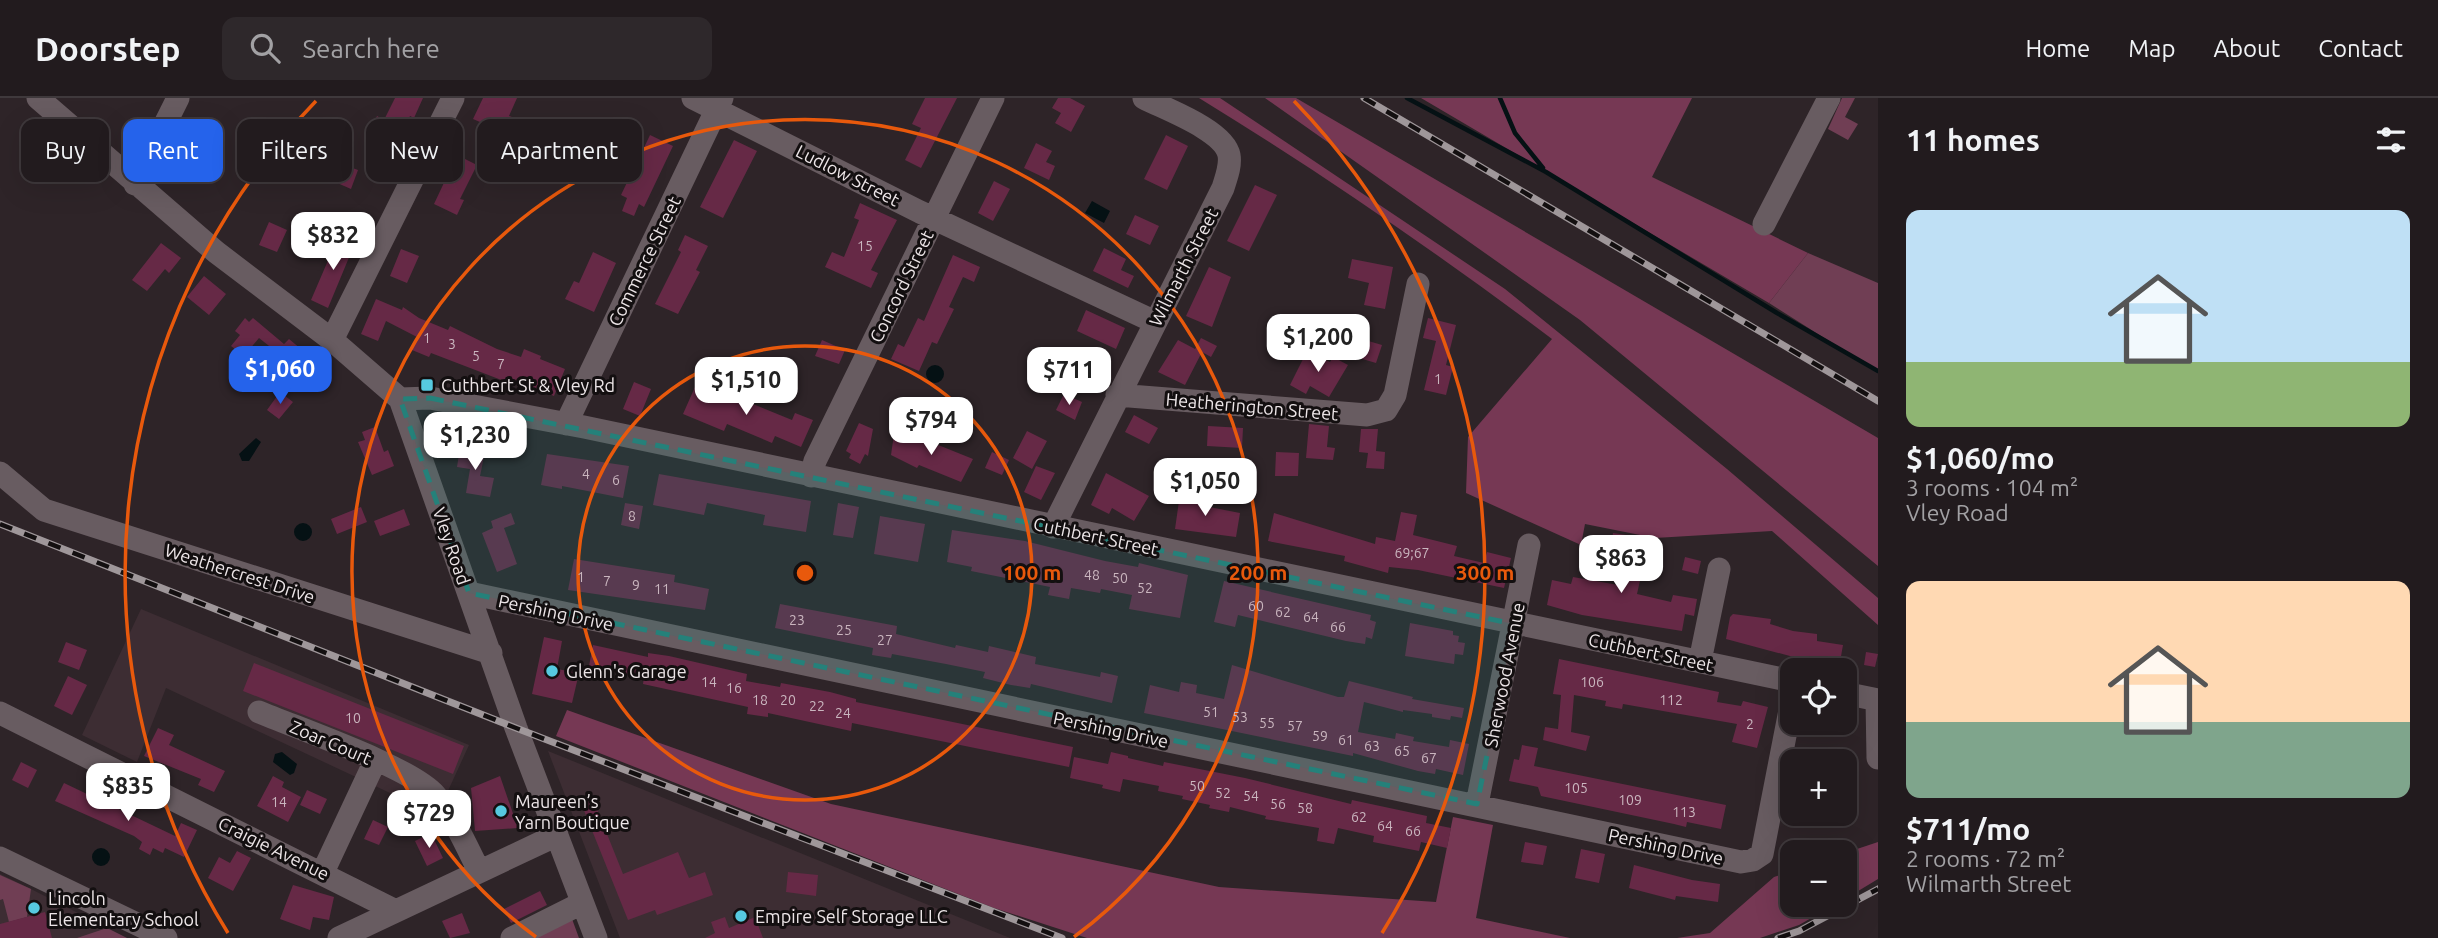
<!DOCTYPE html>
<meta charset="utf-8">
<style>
:root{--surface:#221b1e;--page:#2e282b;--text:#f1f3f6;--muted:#a2a1a4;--line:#3f393c;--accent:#2563eb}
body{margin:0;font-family:Ubuntu,sans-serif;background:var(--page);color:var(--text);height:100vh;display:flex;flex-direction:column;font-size:26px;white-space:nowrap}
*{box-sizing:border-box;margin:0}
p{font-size:23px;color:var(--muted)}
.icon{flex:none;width:38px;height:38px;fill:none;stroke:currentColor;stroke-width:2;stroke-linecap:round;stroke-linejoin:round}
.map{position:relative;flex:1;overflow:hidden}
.panel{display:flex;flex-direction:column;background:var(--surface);width:560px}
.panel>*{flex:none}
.banner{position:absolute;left:21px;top:21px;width:665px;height:63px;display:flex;gap:14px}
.buttons{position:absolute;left:1780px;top:560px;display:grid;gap:14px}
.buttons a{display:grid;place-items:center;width:77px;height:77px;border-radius:14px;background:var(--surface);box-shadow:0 7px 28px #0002,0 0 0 2px var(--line);font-size:35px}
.price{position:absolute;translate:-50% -60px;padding:0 16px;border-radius:14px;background:#fff;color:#222;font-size:23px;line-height:46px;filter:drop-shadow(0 2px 4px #0008)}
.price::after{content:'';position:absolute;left:50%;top:42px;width:21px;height:16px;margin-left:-10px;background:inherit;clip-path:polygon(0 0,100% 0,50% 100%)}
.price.selected{background:var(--accent);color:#fff}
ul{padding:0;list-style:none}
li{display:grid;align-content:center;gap:14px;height:371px;padding:0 28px}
li span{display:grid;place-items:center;height:217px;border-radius:14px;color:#555}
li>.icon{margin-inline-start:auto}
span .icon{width:126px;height:126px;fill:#fffc;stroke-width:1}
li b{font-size:30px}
h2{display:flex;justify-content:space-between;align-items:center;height:84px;padding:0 28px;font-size:30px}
.chip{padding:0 24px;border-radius:14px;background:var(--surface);box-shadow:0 7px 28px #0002,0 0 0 2px var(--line);font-size:24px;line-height:63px}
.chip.selected{background:var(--accent);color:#fff}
header{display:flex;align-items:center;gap:42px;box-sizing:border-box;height:98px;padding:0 35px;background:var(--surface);border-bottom:2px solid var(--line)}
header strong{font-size:33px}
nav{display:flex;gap:38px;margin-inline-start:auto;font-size:24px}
.search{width:490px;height:63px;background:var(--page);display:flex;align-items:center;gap:18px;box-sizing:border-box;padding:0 24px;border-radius:14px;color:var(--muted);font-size:26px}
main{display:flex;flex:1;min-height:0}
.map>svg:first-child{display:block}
.built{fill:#3d2d33}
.green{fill:#703e54}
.forest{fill:#763854}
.water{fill:#051114}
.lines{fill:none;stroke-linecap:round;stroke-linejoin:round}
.stream{stroke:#051114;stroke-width:4.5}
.building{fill:#662946}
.minor{stroke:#685c61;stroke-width:23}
.rail-casing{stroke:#9f979a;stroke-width:7}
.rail{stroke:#130f10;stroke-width:4.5;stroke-dasharray:13;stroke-linecap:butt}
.marked{fill:#25817a;fill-opacity:0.2;stroke:#25817a;stroke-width:5;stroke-dasharray:14 9;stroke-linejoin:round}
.ring{fill:none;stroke:#e8590c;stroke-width:3.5}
.poi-dot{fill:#56c9e0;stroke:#130f10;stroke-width:2.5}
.labels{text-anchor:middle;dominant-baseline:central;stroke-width:6;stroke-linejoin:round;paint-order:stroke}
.number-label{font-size:14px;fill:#cab6bf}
.street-label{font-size:18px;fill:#ece5e7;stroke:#130f10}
.poi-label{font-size:18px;fill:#ece5e7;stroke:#130f10;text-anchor:start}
.centre{fill:#e8590c;stroke:#130f10;stroke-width:3.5}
.ring-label{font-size:21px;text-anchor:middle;font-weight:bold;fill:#e8590c;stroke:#130f10;stroke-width:6;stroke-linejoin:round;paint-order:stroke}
</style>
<header>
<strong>Doorstep</strong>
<div class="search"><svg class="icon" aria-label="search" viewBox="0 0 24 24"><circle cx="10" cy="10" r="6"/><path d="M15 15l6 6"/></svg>Search here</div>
<nav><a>Home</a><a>Map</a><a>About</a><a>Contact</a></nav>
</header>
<main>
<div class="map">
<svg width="1878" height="840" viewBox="0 0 1878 840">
<rect width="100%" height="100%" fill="#2e2428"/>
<path class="built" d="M141,511L469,647L437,717L166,590L137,664L82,637Z
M548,653L1010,840H620Z
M0,776L31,791L127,840H0Z"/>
<path class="green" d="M1842,0H1855L1845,19L1858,26L1848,42L1828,31Z
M1808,155L1878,185V274L1769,205Z
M0,777L31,791L27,819L9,824L3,801L0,802Z
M568,810L579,840H505Z
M107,830L127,840H77Z"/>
<path class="forest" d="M1199,0H1220L1505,191L1727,371L1878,500V527L1772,433L1655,440L1585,426L1581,447L1466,395L1468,339L1552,241C1439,156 1320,74 1199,0Z
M1265,0H1296L1878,340V468L1580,222Z
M1421,0H1692L1652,79L1808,155L1769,205Z
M567,612L831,706L1219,789L1436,804L1453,719L1493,727L1476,820L1570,840H1087L994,810L556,638Z
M1878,744V781L1845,801V755Z
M1792,773V807H1834L1799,827L1760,840H1677L1710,835L1774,779Z"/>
<path class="water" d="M1092,103L1110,113L1104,125L1085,115Z
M926 276a9 9 0 1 1 18 0a9 9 0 1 1-18 0Z
M921 318a9 9 0 1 1 18 0a9 9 0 1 1-18 0Z
M256,340L261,344L249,363H242L239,356Z
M1219 373a9 9 0 1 1 18 0a9 9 0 1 1-18 0Z
M294 434a9 9 0 1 1 18 0a9 9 0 1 1-18 0Z
M282,654L297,666L294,675L290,677L273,664L275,656Z
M92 759a9 9 0 1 1 18 0a9 9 0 1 1-18 0Z"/>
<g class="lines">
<path class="stream" d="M1407,0L1546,74L1777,215L1878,273
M1500,0L1515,35L1543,70"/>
</g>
<path class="building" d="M395,0H423L414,20L410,18L385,72L365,64L377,37L370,33L377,18L384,22Z
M483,0H517L509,18L515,20L508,36L473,21Z
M925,0H957L921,70L905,62L921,30L912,26Z
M1058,0H1070L1085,8L1071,34L1055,25L1061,15L1052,10Z
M650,37L673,48L644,109L639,106L634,118L622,113L627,100L621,97L632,74L617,67L626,49L641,56Z
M1166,37L1188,48L1167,92L1144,81Z
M734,42L757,53L723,120L700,109Z
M1036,45L1052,53L1046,64L1055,68L1049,82L1024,70Z
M457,57L477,67L460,101L464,102L457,117L434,106Z
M342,66L358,72L351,91L335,84Z
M994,83L1010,91L993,123L978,115Z
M1255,87L1277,97L1249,153L1227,143Z
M860,105L897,122L871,172L878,175L871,190L825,169L832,154L844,159L859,122L854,120Z
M1135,117L1159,128L1150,147L1126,136Z
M269,124L287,132L277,154L259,147Z
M339,137L355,145L328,210L311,202Z
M685,137L708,148L696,172L700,174L678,216L655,206L681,154L678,152Z
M161,145L181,160L169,175L165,171L147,193L132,182Z
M1104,150L1126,161L1121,172L1134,178L1128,190L1093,173Z
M401,151L419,158L407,185L390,178Z
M593,154L616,165L594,214L565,201L574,183L579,185Z
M953,157L980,169L974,184L963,179L949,209L954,211L937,246L932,244L919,273L891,261L898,246L904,249L918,220L924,223Z
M1352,161L1393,169L1385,211L1364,207L1369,185L1348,180Z
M1209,169L1231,179L1212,229L1186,218Z
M204,178L226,196L209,217L187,199Z
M376,201L402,212L403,209L419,220L448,232L450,228L497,251L521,259L524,251L541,258L540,261L565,271L554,298L506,279L504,283L431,255L429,259L412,252L417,239L386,223L378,243L361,236Z
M1086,212L1125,230L1116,251L1077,233Z
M245,220L249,224L253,220L284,246L289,241L301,251L292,267L290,265L287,268L275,259L278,255L259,240L244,258L231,248L240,237L235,233Z
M1428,220L1456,227L1446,267L1453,269L1446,297L1424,292L1436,243L1423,240Z
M1201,240L1217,248L1211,259L1202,254L1185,287L1158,274L1178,242L1195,251Z
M822,242L845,252L839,266L815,258Z
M1365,242L1382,247L1376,265L1359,260Z
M1307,253L1330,264L1333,259L1348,267L1329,299L1310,288L1306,296L1290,287Z
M634,284L651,291L640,318L623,311Z
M695,289L718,299L721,293L792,322L795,315L813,322L801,349L775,338L772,345L727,326L724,333L683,316Z
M280,294L293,304L279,321L267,312Z
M1064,296L1082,304L1075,322L1056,312Z
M1134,317L1158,330L1149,346L1125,334Z
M859,325L873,331L868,358L865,356L860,366L849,360L851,356L846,353Z
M1309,326L1329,328L1327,349L1335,350L1333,362L1306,360Z
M1208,328L1243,330L1242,350L1207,348Z
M375,329L384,354L388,352L394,368L372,377L358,344L365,342L362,334Z
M1361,331H1378L1376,353L1385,354L1384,371L1366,370L1368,355L1359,354Z
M1027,333L1047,343L1032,371L1013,360Z
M894,336L907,343L911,336L973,361L961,384L919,367L917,370L891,357Z
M460,350L485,354L480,378L494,380L490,399L466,395L470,371L457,369Z
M992,354L1009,362L1002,377L985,370Z
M1276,354L1299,355L1298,378H1275Z
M547,356L629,368L623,400L562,388V391L541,387Z
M1036,368L1055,375L1041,402L1024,394Z
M1106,375L1149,398L1134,423L1112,410L1109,416L1091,407Z
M659,376L811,403L806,434L763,427L765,417L707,405L704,417L653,407Z
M1166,381L1180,383L1176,402L1163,399Z
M1180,396L1201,399L1199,407L1240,415L1236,439L1175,431Z
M625,405L643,408L639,431L621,427Z
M838,405L859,409L853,440L833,437Z
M361,409L367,424L337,436L331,421Z
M404,411L410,427L380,438L374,423Z
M1401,414L1417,417L1413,437L1457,448L1454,458L1484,465L1487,454L1511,460L1504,490L1418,472L1389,469L1388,475L1344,463L1345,458L1268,443L1274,415L1375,446L1376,439L1395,443Z
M511,415L515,426L504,430L517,466L497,474L482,435L493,430L491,423Z
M880,418L925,426L918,464L874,456Z
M952,432L1025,443L1105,463L1138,469L1139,465L1188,477L1180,520L1129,511L1132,497L1101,491L1100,495L1071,490L1069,501L1048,497L1050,489L971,473L972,469L947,464Z
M1613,435L1626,437L1624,446L1647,451L1637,496L1671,504L1673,497L1697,501L1694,518L1685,516L1682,533L1582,517L1547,507L1552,482L1571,486L1573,479L1624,488L1629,464L1609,460Z
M1685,459L1701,463L1698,476L1682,472Z
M574,461L675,477L674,484L709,491L705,512L568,492Z
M1224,483L1371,517L1370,522L1376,524L1372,541L1366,539L1365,546L1346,543L1238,517L1235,529L1214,524Z
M780,506L897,528L896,536L955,550L956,547L988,554L989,548L1036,559L1035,566L1100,579L1101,574L1118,578L1112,605L1031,586L1030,590L1011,587L983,580L985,574L946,566L892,556L891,560L872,557L873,550L775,530Z
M1733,516L1771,521L1770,526L1793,533L1817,536V543L1843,547L1840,564L1814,560V563L1801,561L1726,541L1730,519Z
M1410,525L1453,533V537L1459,538L1458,544L1465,545L1463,557L1455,556L1454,566L1405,558Z
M544,539L562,543L557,571L579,575L572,605L532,596Z
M66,544L87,552L79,572L58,564Z
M593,547L648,559V555L669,558L747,576L746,583L780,589L781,585L830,594L856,601V604L1073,649L1069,669L852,625L851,633L768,615V619L747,616L748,609L643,586L644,579L589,568Z
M1866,554L1878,556L1875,569L1864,567Z
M1559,561L1719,594L1717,604L1741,608L1743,603L1768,609L1757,650L1732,644L1737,626L1623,606L1622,611L1605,608L1606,603L1574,597L1571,634L1590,638L1586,653L1543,642L1545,629L1558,631L1561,597L1553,596Z
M254,565L464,648L453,676L243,593Z
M1232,567L1338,599H1344L1349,583L1413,599L1412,601L1464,610L1462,620L1451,618L1450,622L1432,619V616L1403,612V614L1364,604L1358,634L1395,641L1396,635L1414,639L1413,643L1449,649L1450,642L1469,646L1463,677L1436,671L1435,676L1418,673L1353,655V658L1144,615L1150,587L1179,594L1181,584L1197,587L1196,595L1224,601Z
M68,578L87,587L72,617L54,608Z
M1810,625H1834L1831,639L1809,636Z
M158,630L174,637L169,647L225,673L214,694L198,687L201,681L144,658Z
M1522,647L1538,650L1534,668L1726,707L1721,731L1687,724L1686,729L1674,726L1541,698L1538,689L1509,683L1514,661L1519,662Z
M1111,654L1128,658V660L1163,668L1164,664L1245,680L1351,706L1352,702L1427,718L1426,725L1451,730L1447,750L1421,744L1419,753L1373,744L1374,738L1338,730L1334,746L1317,743L1319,730L1265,721L1266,718L1230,709L1229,714L1209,710L1210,707L1182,701L1183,698L1158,693L1159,688L1123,681L1120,694L1102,690L1103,687L1070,680L1074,659L1108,666Z
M21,664L37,672L28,690L12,682Z
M273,678L284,684L282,689L301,699L288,724L257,708Z
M500,678L518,730L475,733L471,690Z
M64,685L175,738L181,725L197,732L184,759L165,750L163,755L153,750L150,757L139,751L142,744L134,738L55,703Z
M307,692L327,701L320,716L300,707Z
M591,696L623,776L678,754L689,780L705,774L713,797L657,817L655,812L628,822L579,700Z
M373,722L388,729L379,747L364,741Z
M431,735L443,760L427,768L415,743Z
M1525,744L1547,748L1543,767L1521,764Z
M1581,751L1605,756L1599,785L1575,780Z
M237,753L251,760L233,793L208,780L219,759L230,765Z
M1634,767L1692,782L1720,786L1718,804L1676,798L1675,802L1629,790Z
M788,774L818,777L816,798L786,794Z
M293,787L334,799L329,822L313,819L310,832L280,821Z
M540,793L547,807L511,825L504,811Z
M45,814L52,840H0V826Z
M462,815L470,835L450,840L442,823Z
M725,819L729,830L755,819L763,840H705L715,835L711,824Z"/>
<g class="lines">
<path class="minor" d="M38,0L216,154L332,242L400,301L516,630L596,840
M693,0L920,114L1155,224
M135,86L178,0
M1764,126L1829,0
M332,242L453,0
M1117,297L1367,317L1386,312L1395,297L1418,186
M400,301L430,300L584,329L1792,583
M566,326L722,0
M0,375L44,412L491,555
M811,378L815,363L993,0
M1053,429L1223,90C1226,80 1231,68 1229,57C1224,32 1165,11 1144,0
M469,495L1741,764L1753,762L1762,756L1792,602
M1700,563L1719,471
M1844,595L1878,602
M1877,602L1878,660
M259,614C299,631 411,669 435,697C454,719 466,747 479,773
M0,615L396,813
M1477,706L1529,447
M0,760L166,840
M323,774L375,663
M339,840L557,737
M512,840L582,805"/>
<g class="rail-casing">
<path id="rail" d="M1364,0L1878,303
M0,426L516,630L1062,840
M1778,840L1799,833L1878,791"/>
</g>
<use href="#rail" class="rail"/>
</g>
<path class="marked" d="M430,300L1514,526L1477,706L469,495L400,301Z"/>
<g class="ring">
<circle cx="805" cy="475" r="227"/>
<path d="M536 839A453 453 0 1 1 1074 839"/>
<path d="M228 835A680 680 0 0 1 316 3M1294 3A680 680 0 0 1 1382 835"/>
</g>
<g class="poi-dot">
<rect x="420" y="280" width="14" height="14" rx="3.5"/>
<circle cx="552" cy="573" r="7"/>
<circle cx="501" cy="713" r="7"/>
<circle cx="34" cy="810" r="7"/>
<circle cx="741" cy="818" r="7"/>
</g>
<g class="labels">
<g class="number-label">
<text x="865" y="148">15</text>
<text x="427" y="240">1</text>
<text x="452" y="246">3</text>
<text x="476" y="258">5</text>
<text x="501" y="266">7</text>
<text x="1438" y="281">1</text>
<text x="586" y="376">4</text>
<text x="616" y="382">6</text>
<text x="632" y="418">8</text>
<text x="1412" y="455">69;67</text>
<text x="1092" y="477">48</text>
<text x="581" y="479">1</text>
<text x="1120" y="480">50</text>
<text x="607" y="483">7</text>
<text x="636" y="487">9</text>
<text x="1145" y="490">52</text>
<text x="662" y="491">11</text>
<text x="1256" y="508">60</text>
<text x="1283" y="514">62</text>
<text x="1311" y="519">64</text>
<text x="797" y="522">23</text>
<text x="1338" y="529">66</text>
<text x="844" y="532">25</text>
<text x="885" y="542">27</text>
<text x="709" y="584">14</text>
<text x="1592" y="584">106</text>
<text x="734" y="590">16</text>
<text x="760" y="602">18</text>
<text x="788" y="602">20</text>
<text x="1671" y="602">112</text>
<text x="817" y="608">22</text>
<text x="1211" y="614">51</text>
<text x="843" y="615">24</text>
<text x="1240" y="619">53</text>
<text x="353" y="620">10</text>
<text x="1267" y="625">55</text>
<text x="1750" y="626">2</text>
<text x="1295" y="628">57</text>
<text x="1320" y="638">59</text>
<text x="1346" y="642">61</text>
<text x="1372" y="648">63</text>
<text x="1402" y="653">65</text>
<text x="1429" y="660">67</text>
<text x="1197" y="688">50</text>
<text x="1576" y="690">105</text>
<text x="1223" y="695">52</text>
<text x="1251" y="698">54</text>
<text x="1630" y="702">109</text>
<text x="279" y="704">14</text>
<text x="1278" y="706">56</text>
<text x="1305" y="710">58</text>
<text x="1684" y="714">113</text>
<text x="1359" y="719">62</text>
<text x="1385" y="728">64</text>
<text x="1413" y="733">66</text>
</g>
<g class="street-label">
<text transform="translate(848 77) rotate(27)">Ludlow Street</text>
<text transform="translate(644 163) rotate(-64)">Commerce Street</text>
<text transform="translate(1183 169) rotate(-63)">Wilmarth Street</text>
<text transform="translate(901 188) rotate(-64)">Concord Street</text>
<text transform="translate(1252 308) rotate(5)">Heatherington Street</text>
<text transform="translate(1096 438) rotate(12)">Cuthbert Street</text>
<text transform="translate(452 448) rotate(71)">Vley Road</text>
<text transform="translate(240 475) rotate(18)">Weathercrest Drive</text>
<text transform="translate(556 514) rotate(12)">Pershing Drive</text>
<text transform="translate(1651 554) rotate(12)">Cuthbert Street</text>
<text transform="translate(1504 577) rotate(-79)">Sherwood Avenue</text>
<text transform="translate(1111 631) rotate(12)">Pershing Drive</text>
<text transform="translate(331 644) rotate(23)">Zoar Court</text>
<text transform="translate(1666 748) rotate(12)">Pershing Drive</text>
<text transform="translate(274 750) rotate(26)">Craigie Avenue</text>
</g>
<g class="poi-label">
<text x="441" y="287">Cuthbert St &amp; Vley Rd</text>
<text x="566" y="573">Glenn's Garage</text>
<text x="515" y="703">Maureen’s<tspan x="515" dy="21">Yarn Boutique</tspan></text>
<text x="48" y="800">Lincoln<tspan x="48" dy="21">Elementary School</tspan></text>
<text x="755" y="818">Empire Self Storage LLC</text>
</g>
</g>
<circle cx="805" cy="475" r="10" class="centre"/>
<g class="ring-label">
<text x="1032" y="482">100 m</text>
<text x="1258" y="482">200 m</text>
<text x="1485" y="482">300 m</text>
</g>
</svg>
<div class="buttons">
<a><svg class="icon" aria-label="locate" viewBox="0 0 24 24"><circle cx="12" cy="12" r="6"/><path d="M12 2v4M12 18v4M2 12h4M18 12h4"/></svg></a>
<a>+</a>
<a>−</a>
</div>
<b class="price" style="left:333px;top:174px">$832</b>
<b class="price" style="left:1318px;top:276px">$1,200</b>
<b class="price selected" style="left:280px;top:308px">$1,060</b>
<b class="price" style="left:1069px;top:309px">$711</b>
<b class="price" style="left:746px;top:319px">$1,510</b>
<b class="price" style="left:931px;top:359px">$794</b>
<b class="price" style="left:475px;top:374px">$1,230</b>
<b class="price" style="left:1205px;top:420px">$1,050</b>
<b class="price" style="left:1621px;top:497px">$863</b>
<b class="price" style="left:128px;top:725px">$835</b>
<b class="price" style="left:429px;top:752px">$729</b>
<div class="banner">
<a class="chip">Buy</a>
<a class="chip selected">Rent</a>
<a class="chip">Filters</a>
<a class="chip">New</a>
<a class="chip">Apartment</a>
</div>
</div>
<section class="panel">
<h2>11 homes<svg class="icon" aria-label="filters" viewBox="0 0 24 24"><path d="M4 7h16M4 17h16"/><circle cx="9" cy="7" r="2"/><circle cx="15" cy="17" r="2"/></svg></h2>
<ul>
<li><span style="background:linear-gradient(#bfe0f5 70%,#8fb573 0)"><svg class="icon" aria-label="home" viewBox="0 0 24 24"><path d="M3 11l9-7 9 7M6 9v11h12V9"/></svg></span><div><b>$1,060/mo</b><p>3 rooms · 104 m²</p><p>Vley Road</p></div></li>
<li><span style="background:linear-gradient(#ffd9b3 65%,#7fa58c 0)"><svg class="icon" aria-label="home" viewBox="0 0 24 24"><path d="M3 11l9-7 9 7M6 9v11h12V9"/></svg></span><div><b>$711/mo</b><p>2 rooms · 72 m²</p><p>Wilmarth Street</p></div></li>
</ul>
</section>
</main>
